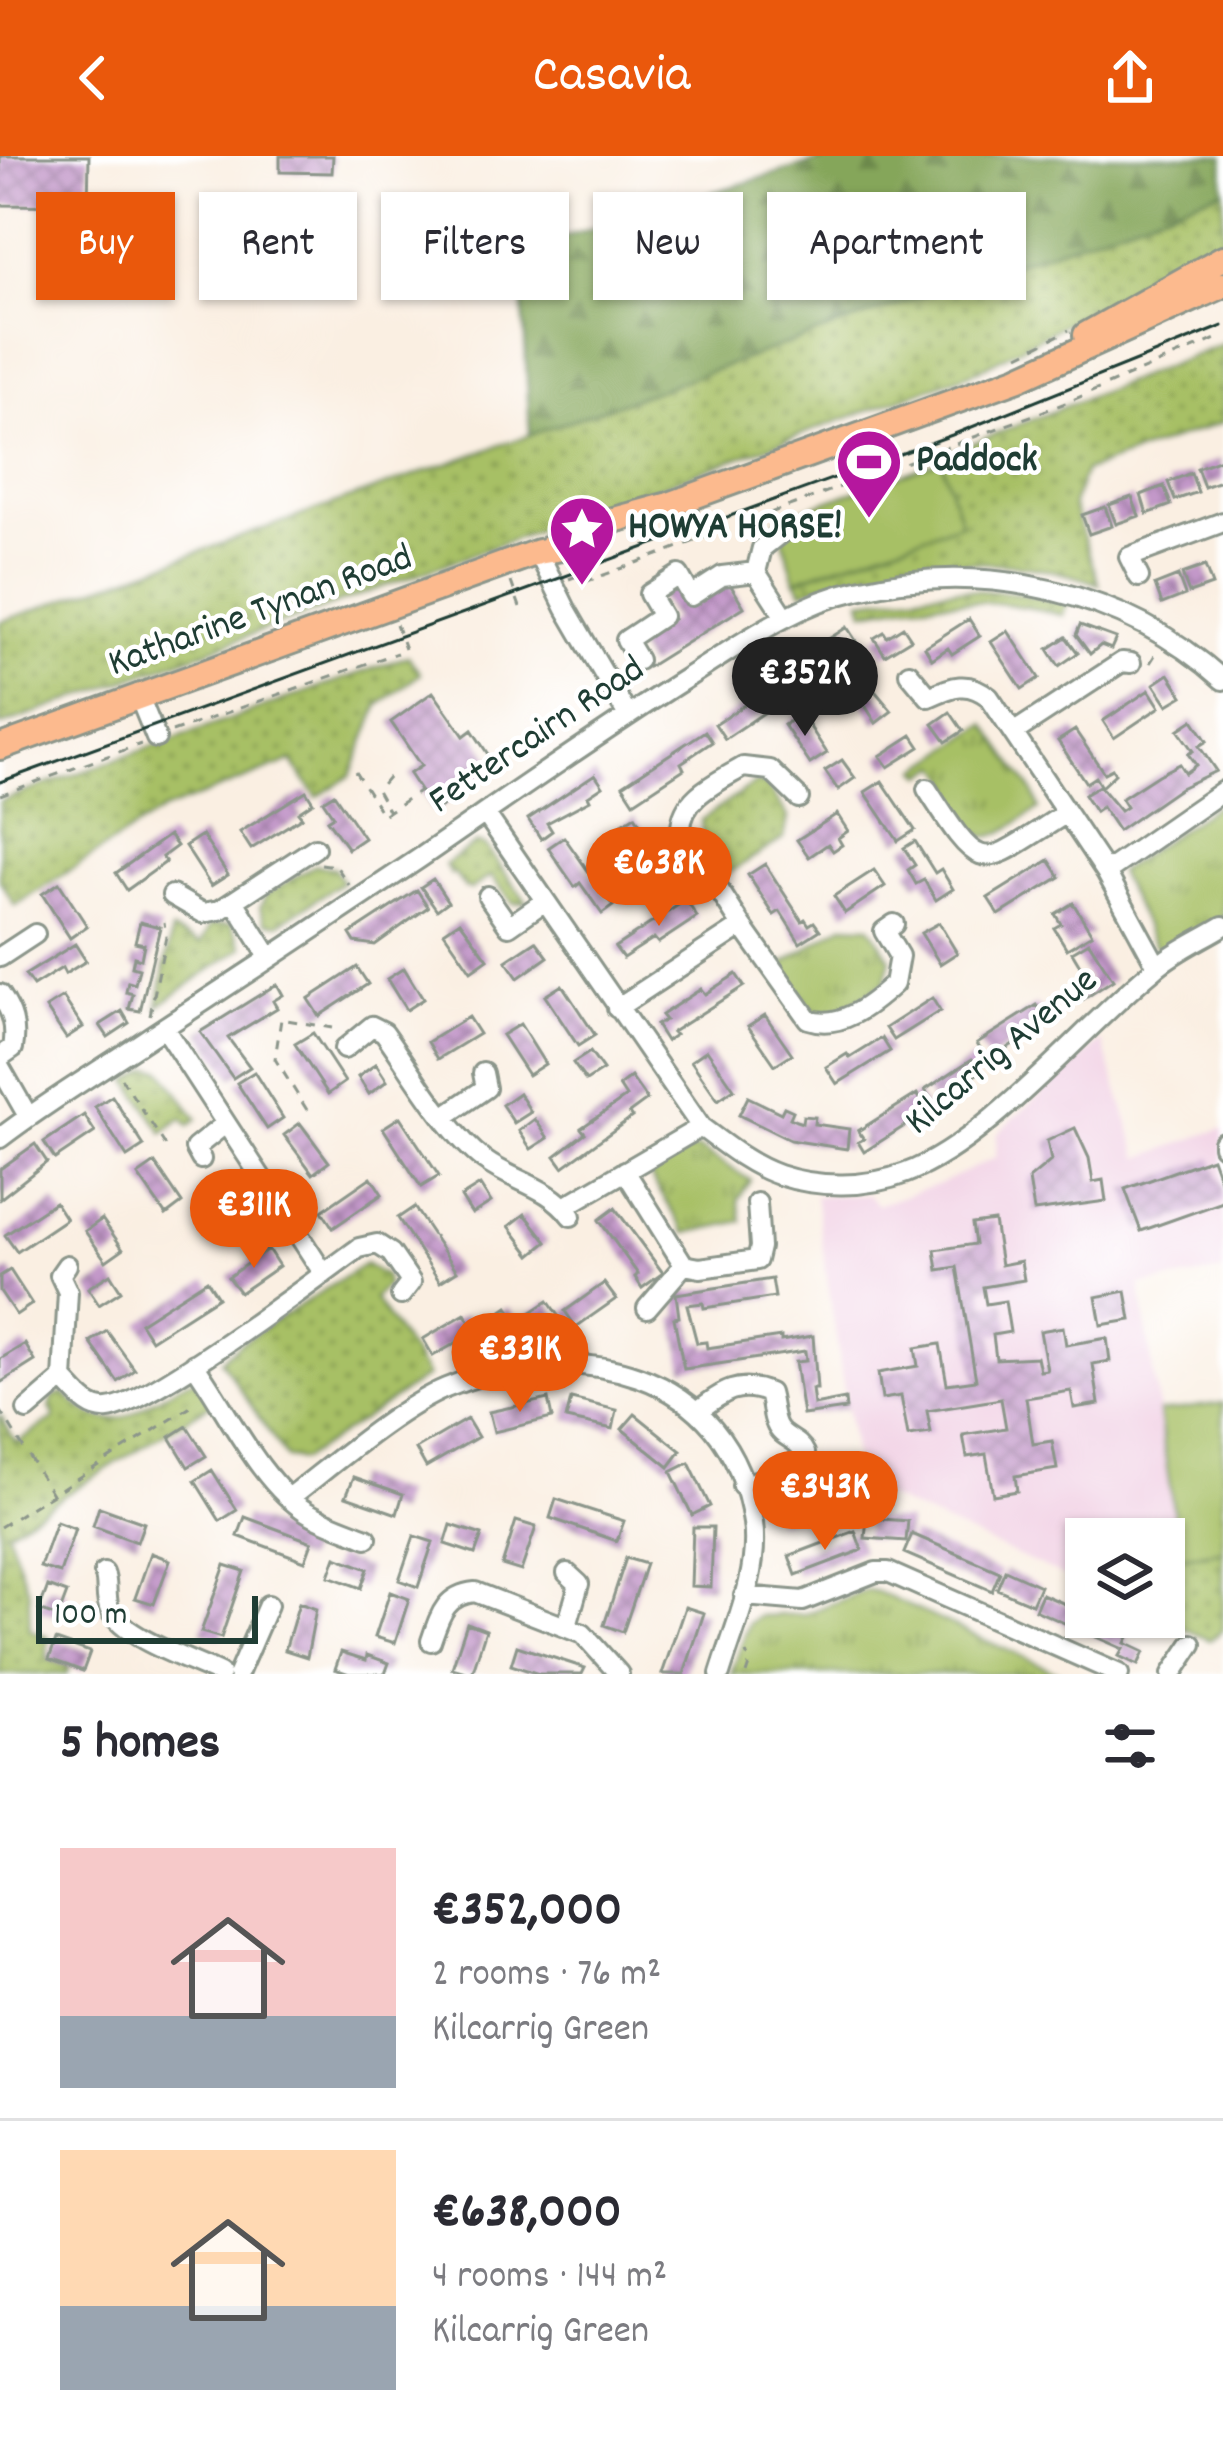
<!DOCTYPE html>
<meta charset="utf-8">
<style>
:root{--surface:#fff;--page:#f2f2f3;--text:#2b2b33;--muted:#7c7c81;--line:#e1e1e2;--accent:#ea580c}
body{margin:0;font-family:Dekko,sans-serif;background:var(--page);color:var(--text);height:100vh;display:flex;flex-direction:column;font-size:45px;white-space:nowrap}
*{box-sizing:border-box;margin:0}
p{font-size:39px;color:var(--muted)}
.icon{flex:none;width:66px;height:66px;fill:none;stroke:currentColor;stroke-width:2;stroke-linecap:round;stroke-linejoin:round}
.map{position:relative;height:1518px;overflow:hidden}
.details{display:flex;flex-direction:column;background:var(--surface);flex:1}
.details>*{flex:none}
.top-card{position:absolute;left:36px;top:36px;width:1152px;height:108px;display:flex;gap:24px}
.fabs{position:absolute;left:1065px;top:1362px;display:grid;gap:24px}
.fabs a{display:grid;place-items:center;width:120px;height:120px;border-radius:0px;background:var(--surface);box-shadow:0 3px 9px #0004;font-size:60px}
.scale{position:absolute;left:36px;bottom:30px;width:222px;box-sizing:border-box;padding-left:12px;border:6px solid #1f3d34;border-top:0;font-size:33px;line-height:42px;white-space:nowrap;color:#1f3d34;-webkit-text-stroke:9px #fff;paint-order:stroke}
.price{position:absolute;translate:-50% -102px;padding:0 27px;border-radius:42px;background:var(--accent);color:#fff;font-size:39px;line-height:78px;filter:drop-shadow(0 3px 6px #0008)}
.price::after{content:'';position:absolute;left:50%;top:72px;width:36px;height:27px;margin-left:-18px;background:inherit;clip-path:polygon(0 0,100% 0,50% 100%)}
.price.on{background:#222;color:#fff}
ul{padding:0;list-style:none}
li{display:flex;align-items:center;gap:36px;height:300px;padding:0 60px}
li+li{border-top:3px solid var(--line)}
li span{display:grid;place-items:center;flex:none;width:336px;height:240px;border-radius:0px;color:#555}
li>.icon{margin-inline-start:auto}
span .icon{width:144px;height:144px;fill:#fffc;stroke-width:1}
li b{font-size:51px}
h2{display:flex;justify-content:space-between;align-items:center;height:144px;padding:0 60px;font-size:51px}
.chip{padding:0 42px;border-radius:0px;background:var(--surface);box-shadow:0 3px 9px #0004;font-size:42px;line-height:108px}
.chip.on{background:var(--accent);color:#fff}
header{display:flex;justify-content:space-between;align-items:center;height:156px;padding:0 60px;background:var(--accent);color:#fff;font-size:54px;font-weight:600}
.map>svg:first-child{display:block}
.built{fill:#f1d0e4}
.grass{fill:url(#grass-dots);stroke:#637e4c;stroke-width:3}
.forest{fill:url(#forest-firs);stroke:#527247;stroke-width:3}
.park{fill:url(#park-tufts);stroke:#637e4c;stroke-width:3}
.garden{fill:#a7c065;stroke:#637e4c;stroke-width:3}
.building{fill:url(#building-cross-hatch)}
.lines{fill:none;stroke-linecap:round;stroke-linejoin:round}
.minor-casing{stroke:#8c968b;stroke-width:24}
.major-casing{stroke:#8c968b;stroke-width:30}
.path{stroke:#8c968b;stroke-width:3;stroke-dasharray:9 9;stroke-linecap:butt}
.minor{stroke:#fff;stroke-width:18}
.major{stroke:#fcba8e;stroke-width:24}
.tram{stroke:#1f3d34;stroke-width:3}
.labels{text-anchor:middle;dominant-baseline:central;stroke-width:9;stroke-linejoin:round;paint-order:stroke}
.poi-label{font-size:39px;font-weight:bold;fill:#1f3d34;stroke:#fff;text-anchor:start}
.street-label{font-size:39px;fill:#1f3d34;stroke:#fff}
</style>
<header><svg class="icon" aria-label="back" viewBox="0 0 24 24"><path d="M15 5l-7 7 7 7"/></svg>Casavia<svg class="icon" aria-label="share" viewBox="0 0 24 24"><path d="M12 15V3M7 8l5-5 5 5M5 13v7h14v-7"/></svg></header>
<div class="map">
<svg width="1223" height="1518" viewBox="0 0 1223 1518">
<defs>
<pattern id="grass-dots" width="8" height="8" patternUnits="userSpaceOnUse" patternTransform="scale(3)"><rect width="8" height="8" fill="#a7c065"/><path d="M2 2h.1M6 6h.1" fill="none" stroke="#879d54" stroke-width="1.8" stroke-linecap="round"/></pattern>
<pattern id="forest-firs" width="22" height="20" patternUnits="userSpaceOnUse" patternTransform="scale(3)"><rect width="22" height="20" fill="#85a65a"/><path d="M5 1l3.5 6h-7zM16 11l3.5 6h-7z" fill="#6c884b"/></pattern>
<pattern id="park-tufts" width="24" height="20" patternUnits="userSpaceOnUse" patternTransform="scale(3)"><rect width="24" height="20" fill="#a7c065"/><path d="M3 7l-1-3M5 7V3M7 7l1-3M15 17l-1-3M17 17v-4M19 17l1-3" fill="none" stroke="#879d54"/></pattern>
<pattern id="building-cross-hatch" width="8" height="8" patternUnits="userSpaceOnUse" patternTransform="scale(3)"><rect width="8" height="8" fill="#c398c9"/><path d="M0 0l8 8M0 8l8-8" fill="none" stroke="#9e7da4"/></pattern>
</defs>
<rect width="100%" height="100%" fill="#fff"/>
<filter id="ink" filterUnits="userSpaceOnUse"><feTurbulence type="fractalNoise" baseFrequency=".00833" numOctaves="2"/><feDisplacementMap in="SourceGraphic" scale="24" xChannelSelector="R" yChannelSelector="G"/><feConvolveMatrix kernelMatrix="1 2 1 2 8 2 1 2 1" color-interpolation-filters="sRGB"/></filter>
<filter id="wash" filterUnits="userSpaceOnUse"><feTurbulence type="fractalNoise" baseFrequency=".004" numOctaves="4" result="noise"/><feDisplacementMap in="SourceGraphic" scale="48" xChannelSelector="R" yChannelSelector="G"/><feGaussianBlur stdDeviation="2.7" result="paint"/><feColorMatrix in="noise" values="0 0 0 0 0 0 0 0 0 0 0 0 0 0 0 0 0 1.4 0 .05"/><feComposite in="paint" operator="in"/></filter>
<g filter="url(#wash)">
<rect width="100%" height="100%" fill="#faefe2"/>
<path class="built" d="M1102,885L1140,1002L1223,972V1116L1140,1129L1178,1383L1164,1414V1383H1086V1430L858,1329L815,1040L868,1039L877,1049L939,1028L996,1001L997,977Z"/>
<path class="grass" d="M1223,34V82L979,214L0,570V466Z
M1223,188V266L1085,315L1072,348L1099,428C1004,394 897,403 802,435L796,424L960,367L940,300Z
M953,433L1015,437L1067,448L1063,459C997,441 932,442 865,455L862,444Z
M408,500L420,518L379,549L351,619L317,641L291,605L162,655L15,750L0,724V645Z
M757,626L767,630L788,661L784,682L729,717L702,678L701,664Z
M476,687L485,690L527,746L513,747L491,720L471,733L465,732L454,717L451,719L445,709Z
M315,709L334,712L342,726L279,768L266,766L260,751L266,739Z
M231,768L243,791L158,850L172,775L201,788L210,769Z
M150,912L162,914L197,963L189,970L182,962L163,977L129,925Z
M365,1108L385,1120L386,1130L374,1142L427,1220L302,1304L286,1302L221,1204L238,1189Z
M201,1221L219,1243L7,1375L29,1437L30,1474L48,1481L47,1503L69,1511L67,1518H0V1258L16,1287L55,1262L50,1252L53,1241L64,1237C121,1298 142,1237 201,1221Z
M1178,1383L1181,1401L1223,1395V1474L1210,1484L1158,1461H1164V1414Z"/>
<path class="forest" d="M835,0H1223V34L530,279L520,94Z"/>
<path class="park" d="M986,568L1033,636L1039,653C983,688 986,696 948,639L953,629L940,609L924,619L919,613Z
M1223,644V764L1166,793L1155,790L1118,716Z
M843,769L870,770L891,803L885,826L834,859L814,857L780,810Z
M699,993L750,1024L738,1044L742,1065L686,1077L650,1020L686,995Z
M868,1434L877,1436L1061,1518H731L749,1467L761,1460L804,1458Z"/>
<path class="garden" d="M941,304L961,367L795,424L777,363Z
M1223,1247V1395L1180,1401L1159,1256Z"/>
<g id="blocks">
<path class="building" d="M0,0H89L88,50L0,49Z
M280,0H333L332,17L280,16Z
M1220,303L1223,324L1204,331L1197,312Z
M1191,317L1198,336L1175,344L1168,326Z
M1164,330L1171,349L1147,358L1141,339Z
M1132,341L1139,360L1116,368L1109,349Z
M1105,351L1112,370L1089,378L1082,359Z
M1205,410L1212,429L1189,437L1182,418Z
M1178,420L1185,439L1162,448L1155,429Z
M728,425L744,451L648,511L634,488L673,463L659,440L676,430L689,449Z
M969,463L980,480L952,498L948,492L932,503L925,491Z
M1080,469L1116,482L1111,493L1101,489L1090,498L1076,479Z
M847,471L858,488L772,544L761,527Z
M903,471L911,483L885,499L874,482L884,476L887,481Z
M1008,475L1039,522L1022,533L991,486Z
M1066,481L1078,497L1059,510L1048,493Z
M1169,518L1183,540L1168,549L1154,528Z
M864,522L892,555L876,567L853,530Z
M1149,534L1160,551L1114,582L1103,565Z
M433,536L464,580L472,574L497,612L434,656L409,618L421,610L391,566Z
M755,542L765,556L725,583L715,568Z
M950,556L963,575L946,586L933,568Z
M801,557L827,597L810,608L784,569Z
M1193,564L1207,585L1199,590L1216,615L1180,632L1118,675L1102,651L1095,656L1084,639L1099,630L1120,655L1126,651L1121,643L1158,619L1179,608L1185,617L1196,609L1188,598L1193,595L1178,574Z
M1075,574L1104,617L1112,613L1115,618L1101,631L1095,621L1086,627L1058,585Z
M705,575L712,586L681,607L684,613L634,646L623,629Z
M912,579L920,591L888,611L880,600Z
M842,604L855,622L838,634L825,615Z
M595,618L603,630L588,640L590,644L547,667L552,675L541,683L528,663Z
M882,625L915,674L898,685L865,636Z
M306,635L313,646L298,656L302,661L251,693L240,676Z
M334,638L364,682L348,693L327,664L333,660L323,645Z
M837,658L848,675L838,682L842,689L833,695L828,688L809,701L797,684Z
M635,660L672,718L655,729L618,671Z
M169,679L177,690L162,701L166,706L127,734L116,717Z
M202,679L228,719L211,730L185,690Z
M564,681L613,750L602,758L580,727L575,731L548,692Z
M915,685L935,717L941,713L953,733L936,744L924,724L916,728L908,714L915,709L904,692Z
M1049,704L1060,721L999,759L988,742Z
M765,708L802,765L805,763L809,769L814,766L820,774L800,787L780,755L774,759L748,719Z
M874,714L885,730L845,757L834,740Z
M433,723L448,746L437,754L421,731Z
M59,727L87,770L70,782L42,738Z
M417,734L428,751L375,789L355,786L350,778Z
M686,744L697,761L658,787L654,782L623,802L615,791Z
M1073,747L1092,778L1067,793L1054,772L1061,768L1055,758Z
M460,765L488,803L471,815L444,776Z
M140,766L160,771L140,855L129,853L133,838L126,836L128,826L135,828L139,813L132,811L134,801L141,803L144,788L135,786Z
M939,767L957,797L940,808L921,777Z
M536,785L548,801L518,822L506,805Z
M1089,786L1113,824L1081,845L1075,835L1090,826L1072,796Z
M75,788L86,805L65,818L62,812L33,830L25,819Z
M357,811L368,828L319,860L308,843Z
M404,812L423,843L406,854L387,823Z
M736,818L744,830L672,876L675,879L666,885L656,869L665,864L661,859L701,833L705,838Z
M277,828L283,839L273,845L277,852L228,882L250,911L233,922L200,876Z
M562,829L595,879L578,890L545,840Z
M63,841L83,871L66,882L46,852Z
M932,842L940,855L894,884L886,872Z
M1037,849L1048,866L988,904L977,887Z
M122,855L129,867L108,881L100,869Z
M765,859L792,898L775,909L748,870Z
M468,861L479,878L438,903L428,886Z
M520,868L545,908L528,919L502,879Z
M313,877L345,926L328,938L295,888Z
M882,882L890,895L837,928L826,911L847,898L850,902Z
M707,894L734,933L718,944L691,905Z
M590,896L603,914L586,925L573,907Z
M972,903L980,916L933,946L925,934Z
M376,908L387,925L369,938L358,921Z
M254,916L283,962L267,973L237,927Z
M631,921L647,944L629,957L632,961L563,1011L555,1000L585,977L581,972L626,941L619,930Z
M519,937L531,956L514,967L502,949Z
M917,938L928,955L864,996L858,986L864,983L858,975Z
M112,940L144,990L127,1001L95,951Z
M748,941L781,957L784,951L793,955L790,962L796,965L802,967L803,960L815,961L814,968L849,973L847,993L790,984L739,959Z
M84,959L95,976L55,1003L44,986Z
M400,961L439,1020L421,1031L383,972Z
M535,963L548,982L531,993L519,975Z
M300,967L329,1006L313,1018L284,979Z
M1075,972L1089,1002L1093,1026L1103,1024L1106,1045L1034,1055L1029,1023L1051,1005L1047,985Z
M35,988L47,1006L0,1043V1013Z
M1212,1002L1223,1032V1046L1141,1075L1125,1033Z
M155,1007L182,1047L166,1059L138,1019Z
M371,1021L382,1038L333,1072L322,1055Z
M233,1027L245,1044L215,1065L203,1048Z
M480,1029L491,1046L472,1058L461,1041Z
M55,1046L66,1063L17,1096L5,1079Z
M414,1051L457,1115L440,1126L398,1062Z
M615,1052L663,1117L642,1132L635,1121L638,1118L599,1064Z
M525,1058L547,1086L531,1099L509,1070Z
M102,1063L123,1093L106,1105L85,1075Z
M994,1065L1001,1109L1021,1105L1024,1124L983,1131L986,1148L1005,1145L1010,1176L993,1179L996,1203L1037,1201L1040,1215L1047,1214L1040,1175L1063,1171L1066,1189L1107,1182L1110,1205L1093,1208L1099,1248L1074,1252L1071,1235L1026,1242L1033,1288L1052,1285L1057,1313L1015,1320L1017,1335L993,1339L986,1298L967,1301L963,1279L1006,1272L1001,1243L927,1255L931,1277L908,1280L901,1240L882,1243L878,1217L918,1210L915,1192L940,1188L947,1228L976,1224L957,1111L938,1114L935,1094L975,1088L972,1068Z
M268,1093L279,1110L240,1137L228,1121Z
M10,1114L32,1148L16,1159L0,1135V1120Z
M110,1118L121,1135L99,1149L88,1132Z
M772,1123L775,1141L704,1152L703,1147L687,1149L697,1187L706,1186L707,1192L781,1181V1185L813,1180L817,1233H812L814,1249L845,1243L846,1253L803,1259L795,1206L806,1205L805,1195L684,1213L674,1162L679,1161L676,1138Z
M207,1124L218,1141L151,1184L140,1167Z
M604,1127L616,1143L576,1171L565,1155Z
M1126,1135L1131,1164L1101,1169L1096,1141Z
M548,1145L559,1161L538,1176L527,1159Z
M508,1151L520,1168L493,1185L482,1169Z
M465,1158L475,1176L433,1200L423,1183Z
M107,1175L135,1214L118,1226L90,1186Z
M25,1188L35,1205L0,1227V1203Z
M548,1243L552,1262L494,1276L489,1256Z
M571,1243L617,1254L613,1273L566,1263Z
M635,1258L681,1295L669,1311L622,1273Z
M467,1263L478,1281L426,1311L416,1293Z
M187,1270L206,1300L188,1311L170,1281Z
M689,1307L710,1350L692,1359L671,1316Z
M212,1314L237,1354L220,1365L195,1325Z
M354,1321L403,1338L397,1358L346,1340Z
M819,1325L820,1331L841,1325L847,1344L826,1350L825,1345L794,1354L796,1360L777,1366L771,1346L790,1340L788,1334Z
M556,1343L624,1365L617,1385L550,1362Z
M99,1351L144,1367L137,1386L93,1370Z
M245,1361L312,1386L305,1405L238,1380Z
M867,1362L908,1365L906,1385L865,1382Z
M516,1365L536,1371L521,1415L502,1409Z
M56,1366L75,1373L60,1417L40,1411Z
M451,1369L482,1379L475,1398L445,1388Z
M693,1371H713L711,1431L691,1430Z
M855,1375L862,1394L796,1419L789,1400Z
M912,1378L1000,1416L992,1435L904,1397Z
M414,1380L433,1386L418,1431L399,1424Z
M151,1397L170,1404L154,1448L135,1442Z
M336,1401L368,1413L361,1432L329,1420Z
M626,1402L646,1408L623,1476L604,1469Z
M225,1409L244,1415L221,1482L201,1476Z
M1005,1414L1040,1430L1032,1448L997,1433Z
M48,1430L67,1437L58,1461L39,1454Z
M390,1436L409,1443L395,1487L375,1481Z
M1042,1438L1086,1457V1461L1130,1477L1125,1487L1144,1496L1138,1509L1119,1500L1123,1493L1035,1454Z
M299,1447L316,1453L307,1501L285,1494Z
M685,1451L704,1457L684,1518H662Z
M467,1467L486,1474L472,1518L452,1512Z
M56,1484L90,1496L83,1515L49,1503Z
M517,1490L585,1512L582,1518H539L511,1509Z
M341,1496L366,1504L367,1499L389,1507L385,1518H349L335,1513Z"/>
</g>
</g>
<g filter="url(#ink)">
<use href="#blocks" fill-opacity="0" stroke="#8c968b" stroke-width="3"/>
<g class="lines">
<g class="minor-casing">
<path id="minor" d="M781,377L762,392L756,416L785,461
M538,396L566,453L627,558
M1139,421L1129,401L1223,366
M638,504L626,484L662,460L649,438L679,419L691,440L722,420L756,416
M909,517L929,541C952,530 968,524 989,541L1106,716L1157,810
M138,538L156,582
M1013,577L1122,506L1131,507
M927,633C985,724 980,711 1065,658
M799,642L770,614L743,611C718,626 681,641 681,674L742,770L808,863C840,874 870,850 894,828L899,800L884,775L894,768
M485,657L701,971C725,989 750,1009 779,1019C818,1032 867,1032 906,1017C987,987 1083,871 1153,814C1173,796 1200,784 1223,770
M1106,716L1223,635
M172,739L203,757L220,754L315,692
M488,740L509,770L545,745
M234,745L269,801
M0,801L35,778
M0,838C12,856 17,870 13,892L0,901
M617,852L742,770
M164,872L324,1118
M344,893L372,870L384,876C412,915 446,975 484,1004C512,1025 549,1030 571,1060
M0,911L28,960
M445,960L486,932L483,917
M0,982C48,945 101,914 151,880C240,822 329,763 417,704C507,642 596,579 688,521C742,487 795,448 858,434C986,404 1125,435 1223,524
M1223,986V990
M201,1003L195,992L225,968
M625,1015L684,1109L700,1112L757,1104L760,1091L757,1047
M564,1051L701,971
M67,1109L60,1119L68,1136L63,1223C76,1236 88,1255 108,1253C148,1250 318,1122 359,1092L377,1088L391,1097L411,1126L401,1139
M647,1152L684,1109
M194,1208C226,1252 260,1327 307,1356C325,1367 348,1374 367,1382
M27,1254L63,1223
M699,1254C723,1236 739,1224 769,1237C772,1247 772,1259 776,1268C782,1283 798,1282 805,1297L787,1314L742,1330
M289,1342C332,1309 398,1252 446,1232C573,1179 731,1211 753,1367C760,1416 734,1472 720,1518
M104,1417C109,1428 104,1441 110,1454C123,1482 191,1504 220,1518
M744,1440L803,1445L876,1416H888L1119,1518
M567,1470L579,1428L567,1417
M431,1485C440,1459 445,1439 475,1436L583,1478L619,1518
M238,1518L268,1449
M1172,1518L1192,1488"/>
</g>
<g class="major-casing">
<path id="major" d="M1086,179L1223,102
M548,393L577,374L669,349L1019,222L1223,129
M0,591L538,396L562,392"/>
</g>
<path class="path" d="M1019,199L1069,174
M569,423L582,418L577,406
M511,426L520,451
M585,426L1063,248L1223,180
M396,468L405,493
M1150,507L1155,499
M172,576L397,497
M355,615L383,659L420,635
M388,621L377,634L388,654
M0,639L141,588
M321,708L336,710L349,729
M150,859L166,780L164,766
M121,922L166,990
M307,954L275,903L281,863L332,872
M0,1254L52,1338
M0,1371L197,1247
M746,1518L750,1506L746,1497"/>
<use href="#minor" class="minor"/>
<use href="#major" class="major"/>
<path class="tram" d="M0,626L952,279L1223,170"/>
</g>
</g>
<defs>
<g id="stadium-pin" transform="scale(3.45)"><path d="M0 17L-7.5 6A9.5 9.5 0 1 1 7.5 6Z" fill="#b5179e" stroke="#fff"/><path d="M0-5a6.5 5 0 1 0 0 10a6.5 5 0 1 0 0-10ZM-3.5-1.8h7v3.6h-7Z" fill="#fff"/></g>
<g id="sight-pin" transform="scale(3.45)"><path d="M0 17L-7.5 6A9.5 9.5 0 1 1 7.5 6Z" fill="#b5179e" stroke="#fff"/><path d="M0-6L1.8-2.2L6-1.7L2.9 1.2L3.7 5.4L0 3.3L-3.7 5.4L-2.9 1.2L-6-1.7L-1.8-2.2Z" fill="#fff"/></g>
</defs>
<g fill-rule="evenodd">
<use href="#stadium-pin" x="869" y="306"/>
<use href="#sight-pin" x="582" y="373"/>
</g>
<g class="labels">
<g class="poi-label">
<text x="916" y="306">Paddock</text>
<text x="628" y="373">HOWYA HORSE!</text>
</g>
<g class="street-label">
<text transform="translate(261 457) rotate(-20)">Katharine Tynan Road</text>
<text transform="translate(538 581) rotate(-34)">Fettercairn Road</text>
<text transform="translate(1003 897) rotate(-40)">Kilcarrig Avenue</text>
</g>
</g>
</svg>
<div class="fabs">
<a><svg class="icon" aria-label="layers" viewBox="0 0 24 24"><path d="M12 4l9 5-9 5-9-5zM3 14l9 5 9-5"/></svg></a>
</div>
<div class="scale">100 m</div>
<b class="price on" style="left:805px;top:583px">€352K</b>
<b class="price" style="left:659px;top:773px">€638K</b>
<b class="price" style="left:254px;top:1115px">€311K</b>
<b class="price" style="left:520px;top:1259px">€331K</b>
<b class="price" style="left:825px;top:1397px">€343K</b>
<div class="top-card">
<a class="chip on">Buy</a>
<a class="chip">Rent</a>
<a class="chip">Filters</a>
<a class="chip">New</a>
<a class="chip">Apartment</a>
</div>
</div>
<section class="details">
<h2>5 homes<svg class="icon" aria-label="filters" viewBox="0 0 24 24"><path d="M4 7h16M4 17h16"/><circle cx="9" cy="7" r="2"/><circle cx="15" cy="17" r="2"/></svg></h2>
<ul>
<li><span style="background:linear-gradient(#f6c9c9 70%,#9aa5b1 0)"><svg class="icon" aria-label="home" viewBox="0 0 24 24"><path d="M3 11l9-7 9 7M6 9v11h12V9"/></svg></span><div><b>€352,000</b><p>2 rooms · 76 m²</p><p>Kilcarrig Green</p></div></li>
<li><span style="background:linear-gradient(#ffd9b3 65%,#9aa5b1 0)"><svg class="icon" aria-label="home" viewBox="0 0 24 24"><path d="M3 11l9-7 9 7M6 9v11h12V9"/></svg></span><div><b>€638,000</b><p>4 rooms · 144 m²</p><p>Kilcarrig Green</p></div></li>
</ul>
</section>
